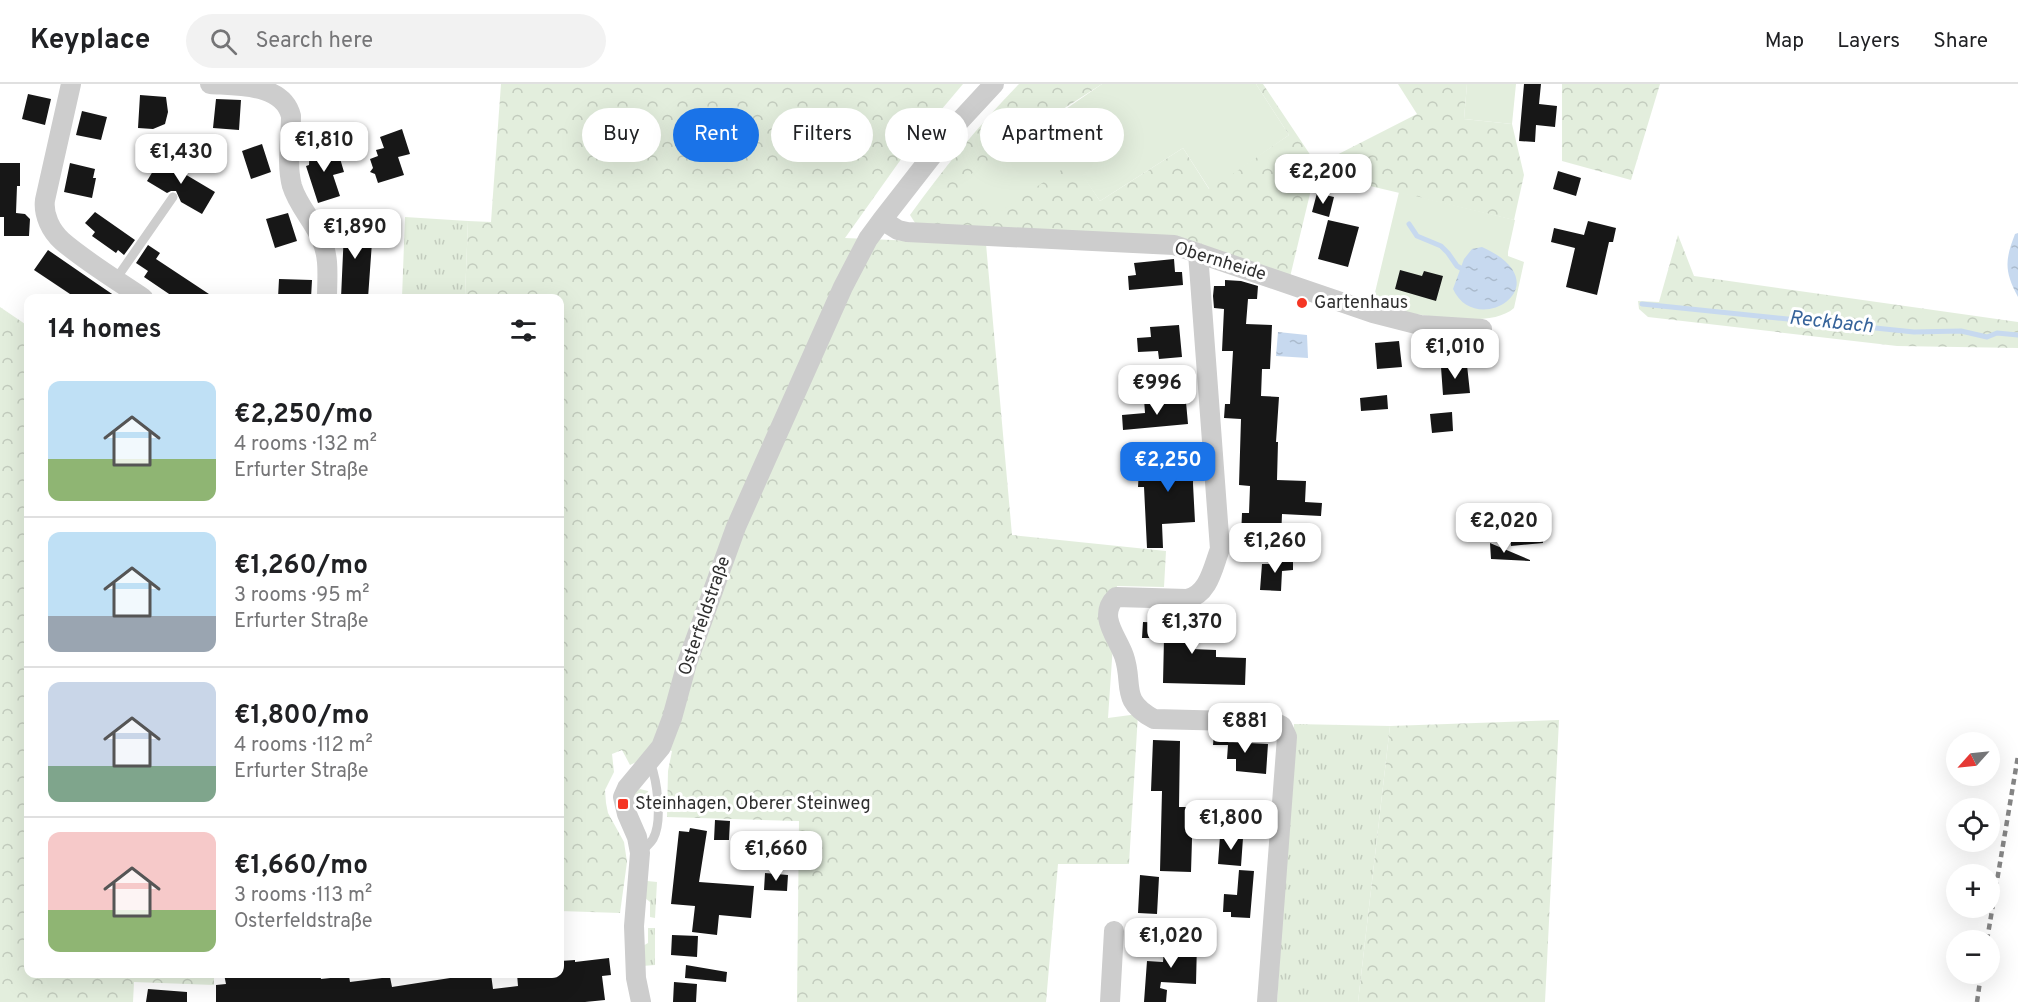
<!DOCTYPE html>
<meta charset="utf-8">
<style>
:root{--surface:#fff;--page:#f2f2f2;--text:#202124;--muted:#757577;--line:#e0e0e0;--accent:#1a73e8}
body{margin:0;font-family:Overpass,sans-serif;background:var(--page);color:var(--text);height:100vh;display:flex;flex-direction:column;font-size:22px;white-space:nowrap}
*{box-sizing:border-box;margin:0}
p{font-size:20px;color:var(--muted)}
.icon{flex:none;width:33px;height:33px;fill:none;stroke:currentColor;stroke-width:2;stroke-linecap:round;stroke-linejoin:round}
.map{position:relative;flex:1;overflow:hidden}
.side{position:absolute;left:24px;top:210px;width:540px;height:684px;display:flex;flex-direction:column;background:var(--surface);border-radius:12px;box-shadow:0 6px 24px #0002}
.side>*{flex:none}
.banner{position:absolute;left:582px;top:24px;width:570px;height:54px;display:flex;gap:12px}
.needle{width:39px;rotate:243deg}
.buttons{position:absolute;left:1946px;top:648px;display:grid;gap:12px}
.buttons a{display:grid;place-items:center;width:54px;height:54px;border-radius:50%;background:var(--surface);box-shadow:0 6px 24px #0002;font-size:30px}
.price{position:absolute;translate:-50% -51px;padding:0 14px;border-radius:12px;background:#fff;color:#222;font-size:20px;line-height:39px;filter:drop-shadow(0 2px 3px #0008)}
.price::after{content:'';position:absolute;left:50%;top:36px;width:18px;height:14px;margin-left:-9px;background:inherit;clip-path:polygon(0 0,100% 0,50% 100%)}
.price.current{background:var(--accent);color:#fff}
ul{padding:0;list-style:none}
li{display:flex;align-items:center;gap:18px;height:150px;padding:0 24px}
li+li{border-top:2px solid var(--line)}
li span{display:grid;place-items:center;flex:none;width:168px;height:120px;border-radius:12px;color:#555}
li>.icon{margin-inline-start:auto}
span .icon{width:72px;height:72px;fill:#fffc;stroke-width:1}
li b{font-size:26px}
h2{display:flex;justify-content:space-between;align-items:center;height:72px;padding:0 24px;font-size:26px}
.tag{padding:0 21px;border-radius:27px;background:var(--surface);box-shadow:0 6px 24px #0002;font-size:21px;line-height:54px}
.tag.current{background:var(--accent);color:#fff}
header{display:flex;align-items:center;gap:36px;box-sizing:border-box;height:84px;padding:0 30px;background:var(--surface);border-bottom:2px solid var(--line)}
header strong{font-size:28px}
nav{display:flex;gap:33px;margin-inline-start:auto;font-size:21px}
.search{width:420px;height:54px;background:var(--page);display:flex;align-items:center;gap:15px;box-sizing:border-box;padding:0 21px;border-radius:33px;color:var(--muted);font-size:22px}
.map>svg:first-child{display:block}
.grass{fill:url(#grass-tufts)}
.forest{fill:url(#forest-crowns)}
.garden{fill:#e3eedd}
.water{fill:url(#water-ripples)}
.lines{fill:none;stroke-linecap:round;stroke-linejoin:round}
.stream{stroke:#c7d9ef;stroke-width:5}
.building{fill:#171717}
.service{stroke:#cdcdcd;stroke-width:9}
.minor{stroke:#cdcdcd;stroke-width:20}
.rail{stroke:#858585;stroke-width:4.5;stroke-dasharray:6 4.5;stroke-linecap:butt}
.poi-dot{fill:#f53624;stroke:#fff;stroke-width:2}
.labels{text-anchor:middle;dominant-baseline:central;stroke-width:6;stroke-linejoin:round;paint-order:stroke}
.street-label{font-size:18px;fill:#303030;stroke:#fff}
.poi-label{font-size:18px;fill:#303030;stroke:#fff;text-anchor:start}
.water-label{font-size:20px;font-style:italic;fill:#36639a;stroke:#fff}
</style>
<header>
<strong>Keyplace</strong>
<div class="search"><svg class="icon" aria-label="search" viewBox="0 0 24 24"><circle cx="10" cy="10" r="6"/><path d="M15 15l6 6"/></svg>Search here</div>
<nav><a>Map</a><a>Layers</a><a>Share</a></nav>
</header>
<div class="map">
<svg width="2018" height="918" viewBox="0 0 2018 918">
<defs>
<pattern id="grass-tufts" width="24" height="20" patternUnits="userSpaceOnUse" patternTransform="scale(1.5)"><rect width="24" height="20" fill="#e3eedd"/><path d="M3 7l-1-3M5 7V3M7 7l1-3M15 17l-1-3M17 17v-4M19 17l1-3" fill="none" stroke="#c3ccbe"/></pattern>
<pattern id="forest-crowns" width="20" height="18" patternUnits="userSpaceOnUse" patternTransform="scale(1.5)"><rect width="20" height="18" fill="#e3eedd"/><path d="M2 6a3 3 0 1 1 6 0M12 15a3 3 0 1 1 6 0" fill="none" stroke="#c3ccbe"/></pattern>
<pattern id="water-ripples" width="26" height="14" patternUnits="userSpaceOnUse" patternTransform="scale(1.5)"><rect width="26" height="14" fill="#c7d9ef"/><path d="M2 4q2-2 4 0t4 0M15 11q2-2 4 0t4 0" fill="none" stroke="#abbbcd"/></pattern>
</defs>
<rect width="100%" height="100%" fill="#fff"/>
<path class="grass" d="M405,133L468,137L465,214H402Z
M1294,640L1390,642L1358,918H1277Z
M640,705L648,707L651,721L635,726L632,710Z
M647,797L657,798L655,834L650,833V818L645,814Z
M648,844H655V881L642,882L641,863L648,859Z"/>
<path class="forest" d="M501,0H963L909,64L845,154L986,160L1012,451L1166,467L1164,503L1117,502L1108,634L1138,630L1129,780H1058L1046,918H797L799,737L667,733L668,687L672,667L652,661L641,676L630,681L622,666L612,670L614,688L605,706L606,719L608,729L624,758L627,778L620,829L560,827V214H465L468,137L491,138Z
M1019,0H1102L1046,36L1100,117L1183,64L1209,105L1289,51L1256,0H1263L1317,81L1417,30L1398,0H1467L1464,35L1512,40L1524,91L1514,136L1315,89L1290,193L1175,152L917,142L910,131C943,85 979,41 1019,0Z
M1562,0H1660L1631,96L1562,77Z
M1678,151L1694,192L2018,238V264L1897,262L1648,233L1639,225L1638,217L1659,218Z
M0,223L28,242V890H214V901L134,898L133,918H0Z
M1559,636L1545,918H1358L1390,642Z"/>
<path class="garden" d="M1102,0H1256L1289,51L1210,106L1183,64L1100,117L1073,78L991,134L964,95Z
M1467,0H1516L1512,40L1464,35Z
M1399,108L1515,136L1508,168V172L1524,178L1514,224C1488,248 1404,228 1372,221Z"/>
<path class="water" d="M2018,149V213C2004,187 2005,176 2015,150Z
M1482,163C1565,200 1476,256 1453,205L1464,175L1472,165Z
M1278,248L1307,251L1308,274L1276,272Z"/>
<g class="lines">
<path class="stream" d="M1409,140L1417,152L1441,162L1448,169L1457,182L1466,187
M1642,220L1914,248L1961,247L1987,253L1997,249L2018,251"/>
</g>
<path class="building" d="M1524,0H1541L1539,20L1557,22L1555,43L1536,41L1535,58L1519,57Z
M28,10L51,15L45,41L22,35Z
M140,11L166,13L168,28L165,40L153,45L138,44Z
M216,15L241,16L239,46L213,44Z
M82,27L107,33L101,56L76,51Z
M402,45L410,70L398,73L404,91L378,99L375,90L370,88L373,84L370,75L378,72L376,66L384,64L380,53Z
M262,60L271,88L251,95L242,67Z
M310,63L332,64V74L339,71L344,88L333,91L340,112L318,119L306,82L309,81Z
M162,72L180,83L178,86L215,108L202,130L181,118L176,107H171L167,109L147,97Z
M0,79H20V102H17L16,129L25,130L30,135L29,152H4V133H0Z
M70,79L95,85L93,94H96L92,114L64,108Z
M1558,87L1581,94L1576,112L1553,105Z
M1317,109L1334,113L1329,133L1312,128Z
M95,128L135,156L124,171L118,166L116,169L92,152L95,148L85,139Z
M288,129L297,157L275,164L266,135Z
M341,131L356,132V148L346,147L370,149L369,158H372L368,214H341L344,147H340Z
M1328,136L1359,143L1348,183L1318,175Z
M1588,137L1616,144L1613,158H1609L1597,211L1566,203L1575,164L1551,158L1554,144L1584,151Z
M148,161L160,169L156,175L215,214H175L144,193L148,187L136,179Z
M48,166L93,197L118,214H76L34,186Z
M1174,175L1175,188H1182L1183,201L1129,206L1128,192L1136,191L1134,179Z
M1400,186L1422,192L1424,187L1443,192L1436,217L1395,205Z
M279,195L312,196L311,214H278Z
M1225,196L1241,197L1258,202L1257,215H1248L1246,240L1272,241L1270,285H1262L1261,312L1279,313L1276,358H1278L1277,396L1306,397L1305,418L1322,419L1321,432L1282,430L1281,455L1241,453L1242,429H1249L1250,402L1239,401L1241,335L1224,334L1225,320H1230L1233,267H1222L1224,225L1214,224L1213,212L1214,202H1225Z
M1179,241L1182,273L1159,275L1158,267L1138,268L1137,254L1151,253L1150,243Z
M1399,257L1402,283L1377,285L1375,259Z
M1467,281L1470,309L1443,311L1441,283Z
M1387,311L1388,325L1361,327L1360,314Z
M1159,314V320L1186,318L1188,340L1123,346L1122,331L1145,329L1144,315Z
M1452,328L1453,347L1432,349L1430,330Z
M1160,364L1194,367L1193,400L1195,438L1162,440L1163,464H1147L1144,403H1138L1139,385L1160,386Z
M1541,440L1543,459L1511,462L1509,442Z
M1490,459L1530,476V477L1491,475Z
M1277,472L1293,473V486L1282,487L1281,507L1260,506L1262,480H1276Z
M1193,526L1192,565L1216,566V573L1246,574L1245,601L1163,599L1164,554H1142L1143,538L1172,539V527Z
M1214,649H1229L1228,660V658L1268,660L1266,690L1236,687V675H1227L1228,661H1213Z
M1153,656L1180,657L1179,723H1193L1191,788L1160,787L1162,707H1151Z
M715,736L730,737L729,756H714Z
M690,744L707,747L699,798L754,802L751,834L719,831L717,851L692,848L695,822L671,820L679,747L689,748Z
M1220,752L1243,754L1241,782L1218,780Z
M1239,786L1254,787L1250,834L1231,833V828H1223L1224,810L1237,811Z
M765,789L788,791L787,807L764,806Z
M1140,791L1159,793L1157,830L1138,829Z
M672,851L698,852L697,873L671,871Z
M1165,856L1197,858L1196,900L1161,898L1160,904L1167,906L1166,918H1144L1147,877L1163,878Z
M609,874L611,891L602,892L605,916L585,918H216V901L226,900L224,890H320L321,895L349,892L350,898L390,893L392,903L476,890H491L493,905L518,902L517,890H560V877L575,876V878Z
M686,881L727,888L726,898L685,894Z
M674,898L697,900L696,918H673Z
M148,905L187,908V918H146Z"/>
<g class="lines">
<path class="service" d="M116,195L173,113
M640,769C644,765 650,760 653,755C663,737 657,696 650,678"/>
<path class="minor" d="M71,0L45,116C43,131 51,147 62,157C85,177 118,197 143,214
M210,0C240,2 283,0 291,32C291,54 286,80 292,102C298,122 313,136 321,155C330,173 327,195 327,214
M882,136L898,146L907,148L1174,161L1373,229L1420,241L1482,245
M1198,169L1220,465C1213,483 1209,510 1187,515L1116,513C1097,532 1117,552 1124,572C1134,601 1119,616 1154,635L1274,638L1282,642L1287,653L1267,918
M641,918L636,894L634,842L640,769L637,753L627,730L623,713L627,704L661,663L672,634L687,579L736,443L843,203L868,155L882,136L956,41L994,0
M1110,918L1114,847"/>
<path class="rail" d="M1987,856L2018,672
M1977,918L1981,890"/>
</g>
<g class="poi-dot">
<circle cx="1302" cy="219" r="6"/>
<rect x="617" y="714" width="12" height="12" rx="3"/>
</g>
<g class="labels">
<g class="street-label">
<text transform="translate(1220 178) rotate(17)">Obernheide</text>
<text transform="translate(705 532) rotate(-71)">Osterfeldstraße</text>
</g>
<g class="poi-label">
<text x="1314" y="219">Gartenhaus</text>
<text x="635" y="720">Steinhagen, Oberer Steinweg</text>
</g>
<g class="water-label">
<text transform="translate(1831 239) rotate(6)">Reckbach</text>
</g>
</g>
</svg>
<div class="buttons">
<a><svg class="needle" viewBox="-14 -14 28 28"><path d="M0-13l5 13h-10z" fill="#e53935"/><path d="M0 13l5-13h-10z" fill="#757577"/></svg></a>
<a><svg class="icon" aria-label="locate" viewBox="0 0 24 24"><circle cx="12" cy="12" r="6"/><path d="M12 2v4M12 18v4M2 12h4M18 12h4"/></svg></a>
<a>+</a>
<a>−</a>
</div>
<b class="price" style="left:324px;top:89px">€1,810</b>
<b class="price" style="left:181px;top:101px">€1,430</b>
<b class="price" style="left:1323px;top:121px">€2,200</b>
<b class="price" style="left:355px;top:176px">€1,890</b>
<b class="price" style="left:1455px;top:296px">€1,010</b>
<b class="price" style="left:1157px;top:332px">€996</b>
<b class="price current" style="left:1168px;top:409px">€2,250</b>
<b class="price" style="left:1504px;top:470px">€2,020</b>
<b class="price" style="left:1275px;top:490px">€1,260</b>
<b class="price" style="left:1192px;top:571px">€1,370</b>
<b class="price" style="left:1245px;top:670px">€881</b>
<b class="price" style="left:1231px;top:767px">€1,800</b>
<b class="price" style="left:776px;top:798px">€1,660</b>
<b class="price" style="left:1171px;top:885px">€1,020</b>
<div class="banner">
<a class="tag">Buy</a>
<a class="tag current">Rent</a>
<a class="tag">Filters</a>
<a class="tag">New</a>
<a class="tag">Apartment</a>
</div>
<section class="side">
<h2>14 homes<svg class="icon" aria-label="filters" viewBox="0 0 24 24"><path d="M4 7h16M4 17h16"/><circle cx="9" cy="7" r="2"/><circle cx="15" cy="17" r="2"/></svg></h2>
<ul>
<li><span style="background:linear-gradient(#bfe0f5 65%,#8fb573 0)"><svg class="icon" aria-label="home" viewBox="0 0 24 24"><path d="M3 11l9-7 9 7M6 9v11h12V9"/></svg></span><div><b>€2,250/mo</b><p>4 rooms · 132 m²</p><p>Erfurter Straße</p></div></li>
<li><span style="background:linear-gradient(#bfe0f5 70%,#9aa5b1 0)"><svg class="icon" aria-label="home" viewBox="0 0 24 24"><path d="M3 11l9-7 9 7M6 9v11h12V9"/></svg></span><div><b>€1,260/mo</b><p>3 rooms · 95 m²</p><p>Erfurter Straße</p></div></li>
<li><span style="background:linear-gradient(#c9d6e8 70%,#7fa58c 0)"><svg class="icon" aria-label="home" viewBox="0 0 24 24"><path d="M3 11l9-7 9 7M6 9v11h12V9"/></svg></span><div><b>€1,800/mo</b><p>4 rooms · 112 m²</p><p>Erfurter Straße</p></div></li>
<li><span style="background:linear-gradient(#f6c9c9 65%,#8fb573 0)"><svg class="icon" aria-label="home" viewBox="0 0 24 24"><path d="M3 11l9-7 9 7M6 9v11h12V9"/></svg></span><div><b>€1,660/mo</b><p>3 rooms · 113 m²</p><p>Osterfeldstraße</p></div></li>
</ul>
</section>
</div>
